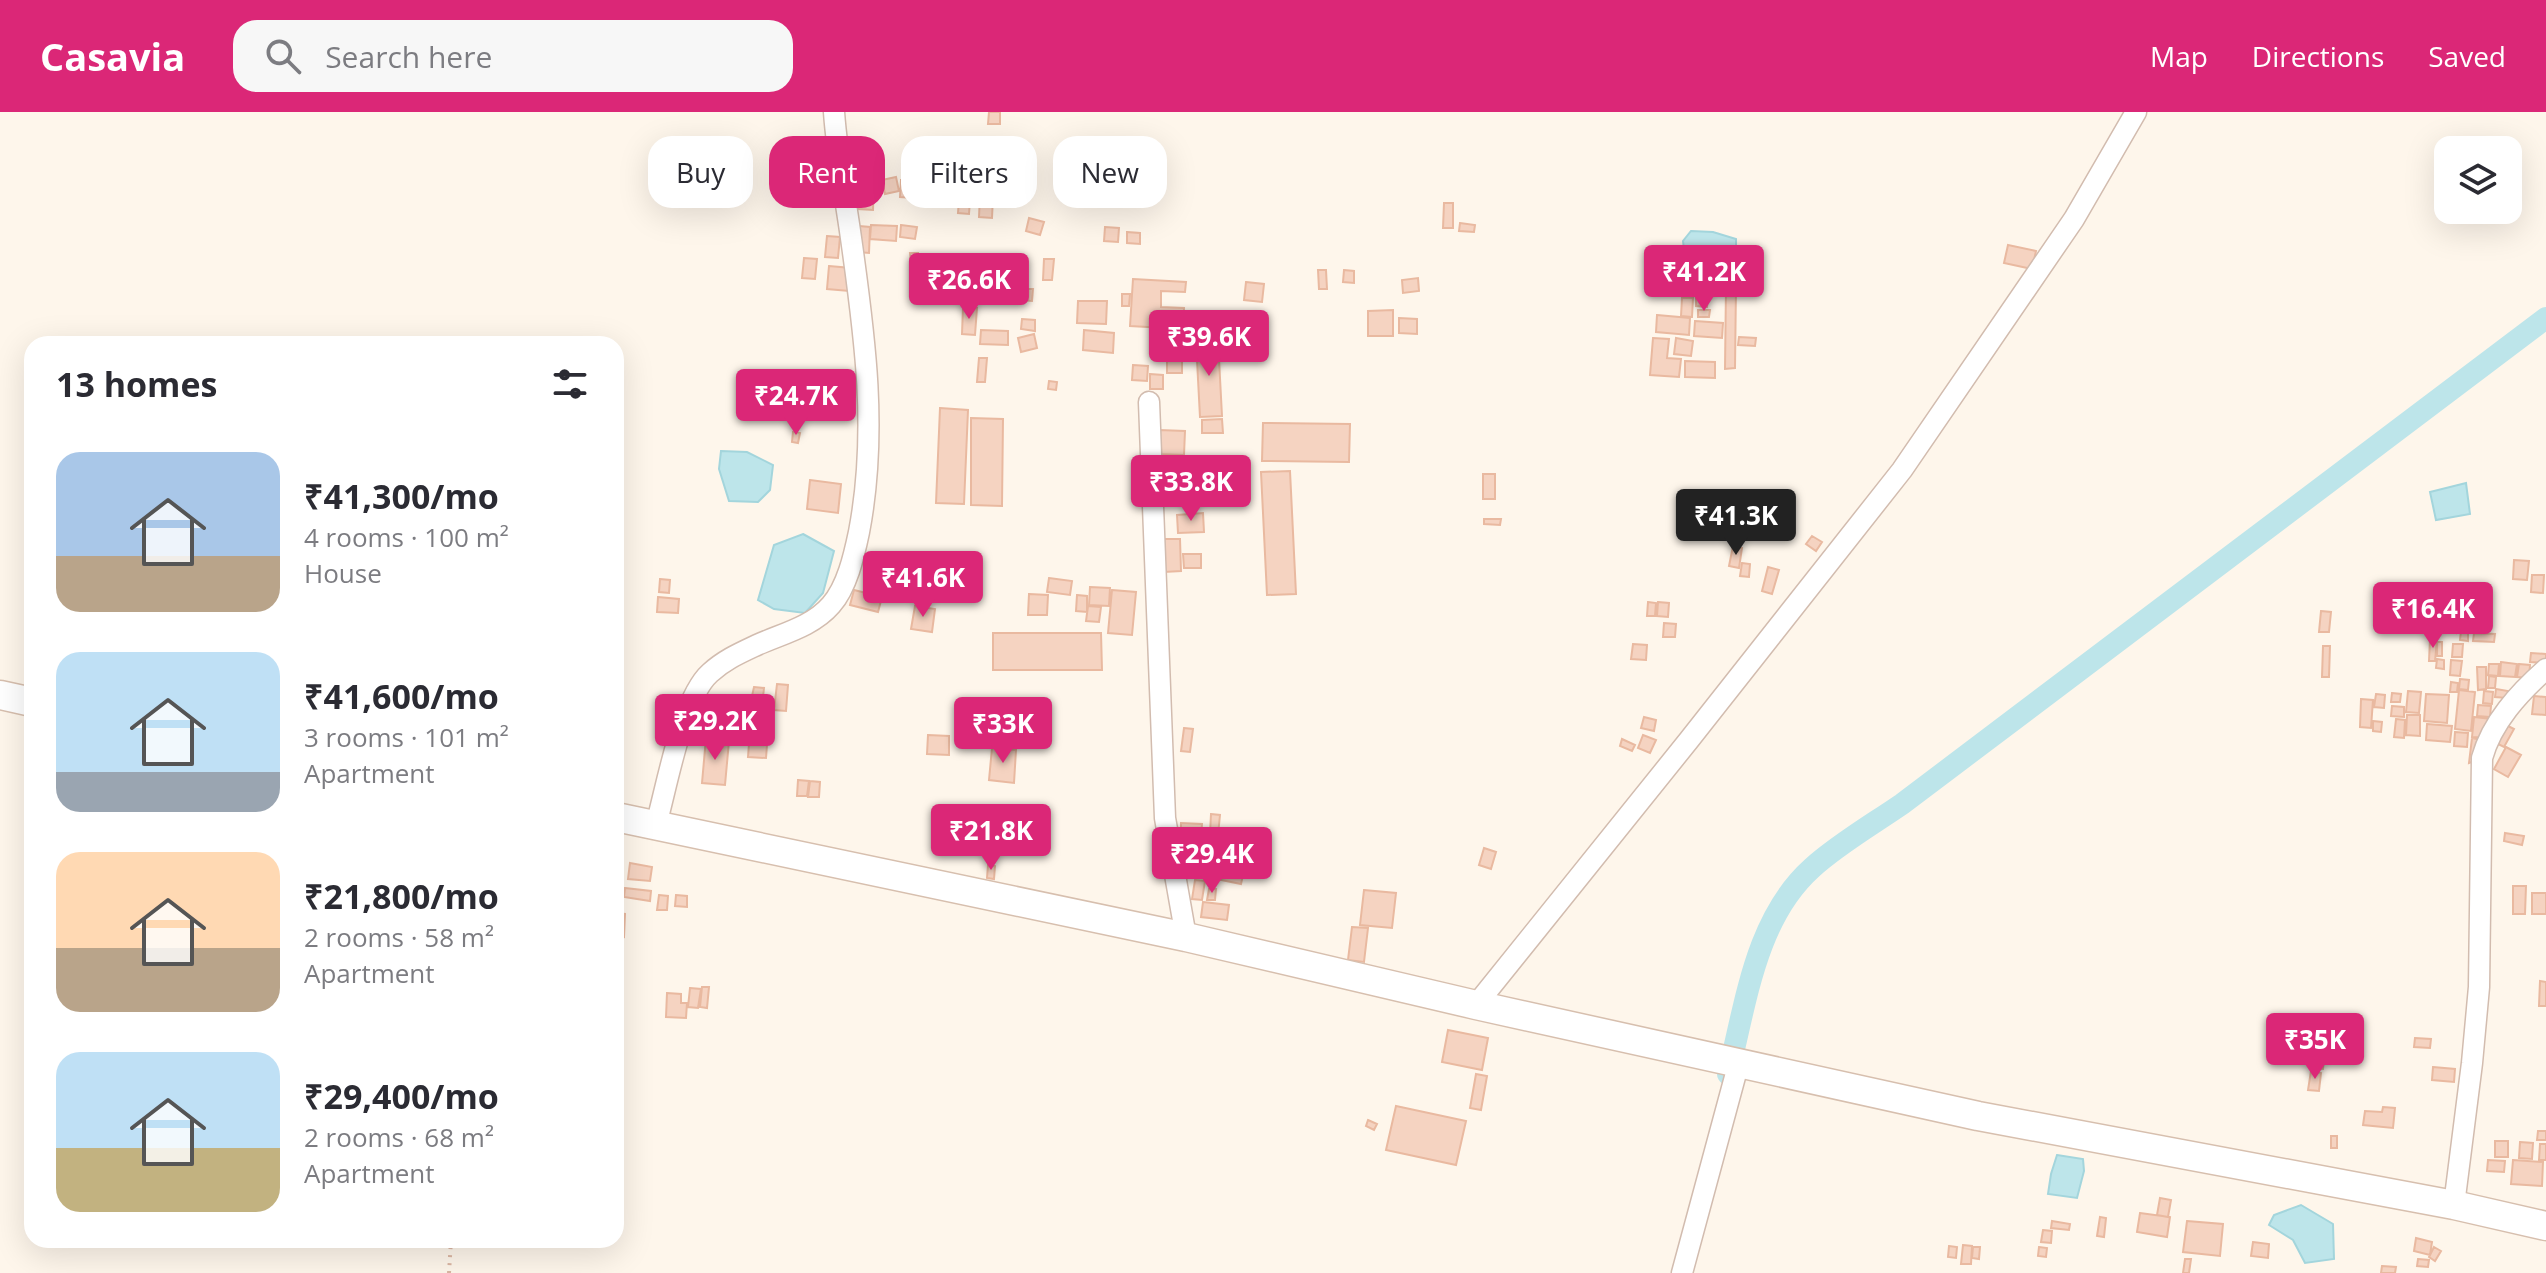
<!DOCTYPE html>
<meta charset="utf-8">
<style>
:root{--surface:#fff;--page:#f7f7f7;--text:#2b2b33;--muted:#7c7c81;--accent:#db2777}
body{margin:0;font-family:"Open Sans",sans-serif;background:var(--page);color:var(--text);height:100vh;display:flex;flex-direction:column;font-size:30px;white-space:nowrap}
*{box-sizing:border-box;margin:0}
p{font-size:26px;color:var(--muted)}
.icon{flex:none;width:44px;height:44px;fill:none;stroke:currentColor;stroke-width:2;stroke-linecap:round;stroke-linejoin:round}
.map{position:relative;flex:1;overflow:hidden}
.drawer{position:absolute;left:24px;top:224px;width:600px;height:912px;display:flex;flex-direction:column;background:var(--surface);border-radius:24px;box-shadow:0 8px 32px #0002}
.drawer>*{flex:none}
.guide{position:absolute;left:648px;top:24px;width:760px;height:72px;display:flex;gap:16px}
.tools{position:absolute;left:2434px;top:24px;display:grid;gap:16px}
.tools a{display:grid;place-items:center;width:88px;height:88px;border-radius:16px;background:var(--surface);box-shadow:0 8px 32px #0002;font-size:40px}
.price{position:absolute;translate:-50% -68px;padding:0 18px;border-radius:8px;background:var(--accent);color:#fff;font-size:26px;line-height:52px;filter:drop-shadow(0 2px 4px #0008)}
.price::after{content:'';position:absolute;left:50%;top:48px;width:24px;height:18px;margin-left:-12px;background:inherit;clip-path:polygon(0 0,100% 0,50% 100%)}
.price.active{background:#222;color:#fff}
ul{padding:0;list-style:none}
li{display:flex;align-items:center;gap:24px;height:200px;padding:0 32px}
li span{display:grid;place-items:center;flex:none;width:224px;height:160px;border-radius:24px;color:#555}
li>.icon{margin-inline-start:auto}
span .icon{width:96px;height:96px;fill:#fffc;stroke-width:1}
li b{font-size:34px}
h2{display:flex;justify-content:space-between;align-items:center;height:96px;padding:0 32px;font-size:34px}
.chip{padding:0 28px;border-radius:24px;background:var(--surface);box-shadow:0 8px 32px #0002;font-size:28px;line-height:72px}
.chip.active{background:var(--accent);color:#fff}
header{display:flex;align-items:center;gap:48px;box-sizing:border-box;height:112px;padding:0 40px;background:var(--accent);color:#fff}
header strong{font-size:38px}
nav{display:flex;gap:44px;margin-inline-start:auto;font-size:28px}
.search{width:560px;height:72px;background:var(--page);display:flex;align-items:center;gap:20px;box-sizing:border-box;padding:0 28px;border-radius:24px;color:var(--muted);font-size:30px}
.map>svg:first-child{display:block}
.water{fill:#bde5ea;stroke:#a3d5dc;stroke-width:2}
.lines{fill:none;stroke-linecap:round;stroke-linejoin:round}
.canal{stroke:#bde5ea;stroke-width:22}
.building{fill:#f5d3c1;stroke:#e9b9a0;stroke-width:2}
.street-casing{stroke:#d2bcaf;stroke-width:23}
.secondary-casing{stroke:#d7bfae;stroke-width:31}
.path{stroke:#dbb6a3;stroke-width:4;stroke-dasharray:2 6;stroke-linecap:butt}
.street{stroke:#fff;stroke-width:20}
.secondary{stroke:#fff;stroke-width:28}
</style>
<header>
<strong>Casavia</strong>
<div class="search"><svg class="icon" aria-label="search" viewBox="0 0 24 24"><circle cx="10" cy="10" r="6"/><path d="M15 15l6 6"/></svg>Search here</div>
<nav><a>Map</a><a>Directions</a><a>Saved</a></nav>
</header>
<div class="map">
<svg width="2546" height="1161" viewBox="0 0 2546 1161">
<rect width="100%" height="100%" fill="#fef6eb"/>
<path class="water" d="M1691,119L1713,120L1736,127V146L1712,153H1686L1683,129Z
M721,339L747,340L773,353L770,378L758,390L729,389L719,357Z
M2466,371L2470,402L2436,408L2430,380Z
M803,422L834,439L823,481L805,501L774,497L758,488L774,433Z
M2057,1043L2083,1047L2084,1059L2077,1086L2048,1082L2051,1062Z
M2301,1093L2333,1112L2334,1147L2305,1151L2293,1128L2269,1113L2274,1103Z"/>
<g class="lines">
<path class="canal" d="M1728,962C1746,892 1755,807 1812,756C1837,733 1873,712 1902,692L2546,206"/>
</g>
<path class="building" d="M989,0H1000V12H988Z
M896,65L899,79L885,82L882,68Z
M901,68L915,69L914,86L900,85Z
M854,69L874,70L873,98L858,97L859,75H854Z
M980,83L993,84L992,106L979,105Z
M959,87L970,88L969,102L958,101Z
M1444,91H1453V116H1443Z
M1029,106L1044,110L1040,123L1026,119Z
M1460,111L1475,113L1474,120L1459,119Z
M871,113L897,114L896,129L870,127Z
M901,113L917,115L915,127L900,125Z
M859,114L870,115L869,141L858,140Z
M1105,115L1119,116L1118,130L1104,129Z
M1127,120L1140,121V132L1127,131Z
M827,124L840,125L838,146L825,145Z
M2008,133L2036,139L2032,157L2004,151Z
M910,141H918V153L911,152Z
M804,146L817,147L815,167L802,166Z
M1044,147H1054L1052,168H1043Z
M829,154L851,156L849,179L827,177Z
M1318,158H1326L1327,177H1319Z
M1344,158L1354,159V171L1343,170Z
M1418,166L1419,179L1403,181L1402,168Z
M1133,167L1186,170L1185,180L1161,179V195L1184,196L1183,217L1130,214Z
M1246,170L1264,172L1262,190L1244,188Z
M1726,174H1736L1735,256L1725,257Z
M1019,177H1033L1032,189L1019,188Z
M1122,182H1130L1129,194H1122Z
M1696,182L1708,183L1707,195L1696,194Z
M1682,186H1693L1692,205L1681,204Z
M1078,189H1107L1106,212L1077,211Z
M963,195L977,196L975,223L962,222Z
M1393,198V224H1368V199Z
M1698,198H1710L1709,205H1698Z
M1657,203L1690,206L1689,223L1656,220Z
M1399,206L1417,207V222L1399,221Z
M1022,207L1035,208V219L1021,217Z
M1695,209L1723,211L1722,226L1694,224Z
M981,218L1008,219V233L980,232Z
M1084,218L1114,221L1113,241L1083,238Z
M1034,222L1037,236L1021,240L1018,226Z
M1739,225L1756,226L1755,234L1738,233Z
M1653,226L1669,227L1667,246L1681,247L1679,265L1650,263Z
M1676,226L1693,229L1691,244L1674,242Z
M1218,228L1222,304L1200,305L1196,229Z
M979,246H987L985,270H977Z
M1167,246H1182V261H1167Z
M1685,249L1715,250V266L1685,265Z
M1133,253L1148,254L1147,269L1132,268Z
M1150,262L1163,263V277H1150Z
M840,265L857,267L855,285L838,283Z
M1049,269L1057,270L1056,278L1048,277Z
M940,296L968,298L964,392L936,391Z
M971,306L1003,307L1002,394L971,393Z
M1222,307L1223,321H1202V308Z
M1263,311L1350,312L1349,350L1262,349Z
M1159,318L1185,319L1184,343L1158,342Z
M793,320L800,321L798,331L792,330Z
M1290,359L1296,482L1267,483L1261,360Z
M1483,362H1495V387H1483Z
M810,368L841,372L838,401L807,397Z
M1203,401L1204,420L1178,421L1177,403Z
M1484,407H1501L1500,413L1484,412Z
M1812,424L1822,430L1816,439L1806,432Z
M1163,427H1180L1181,459L1164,460Z
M1733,434L1742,436L1739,456L1729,454Z
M1183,442H1201V456H1184Z
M2514,448L2529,449L2527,468L2513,467Z
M1742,451L1750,452L1749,465L1740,464Z
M1768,455L1779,458L1772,482L1762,479Z
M2532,463H2544L2543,481L2531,480Z
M1049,466L1072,469L1070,483L1047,480Z
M660,467L670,468L669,481L659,480Z
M1090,475L1110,476L1109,494L1089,493Z
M854,478L882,485L878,500L850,493Z
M1112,478L1136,480L1132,523L1108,521Z
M1029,482L1048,483L1047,503H1028Z
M1077,483L1087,484V500L1076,499Z
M658,485L679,487L678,501L657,500Z
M2452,489L2464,490L2463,508L2452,507Z
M1648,490L1656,491L1655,504H1647Z
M1658,490L1669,491L1668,505L1657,504Z
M915,494L935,497L932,520L911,517Z
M1088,494L1101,495L1099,510L1086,509Z
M2321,499L2331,500L2329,520H2319Z
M2427,499L2441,500L2439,515L2426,514Z
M2472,500L2488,501L2486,519L2471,518Z
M2446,509L2457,510L2456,521L2445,519Z
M1664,511L1676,512L1675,525H1663Z
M2461,519L2468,520V529L2460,528Z
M993,521H1101L1102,558H993Z
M2474,521L2495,522L2494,530L2473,529Z
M2430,527L2437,528L2435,549H2429Z
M2437,530H2442V544H2437Z
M1633,532L1647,533L1646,548L1631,547Z
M2453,532H2463L2462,545H2452Z
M2323,534H2330L2329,565H2322Z
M2531,541L2546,542V551L2530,550Z
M2437,547L2444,548V557L2436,556Z
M2451,548L2462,549L2460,564L2450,563Z
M2501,550L2517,552L2515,565L2500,564Z
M2489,552H2499L2498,564L2488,563Z
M2519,552L2530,553L2529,566L2517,565Z
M2477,555H2486V577L2478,578Z
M2489,564L2496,565L2495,576H2488Z
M2460,567L2469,568L2468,578L2459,577Z
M2451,570L2458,571L2457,580H2450Z
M777,572L788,573L786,599L774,598Z
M754,575L764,576L763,585L752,584Z
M2496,577L2508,579L2507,586L2495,585Z
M2459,578L2475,580L2471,619L2455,617Z
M2408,579L2421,580L2419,601L2406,600Z
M2484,579L2493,580L2492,592L2483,591Z
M2392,581L2401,582L2400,590H2391Z
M2376,582L2385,583L2384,596L2374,595Z
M2426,582L2449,583L2447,611L2424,609Z
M2534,584L2546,585V603L2532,602Z
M750,587L770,589L768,607L748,606Z
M2361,587L2373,588L2371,616L2360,615Z
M2478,593L2491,594L2490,605L2477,604Z
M2392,594L2404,595V605L2391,604Z
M2407,603H2420V624L2406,623Z
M1644,605L1656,608L1654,619L1641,616Z
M2474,605L2492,607L2490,626L2472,625Z
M2396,607L2405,608L2404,626L2394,625Z
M2373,609L2382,610L2381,620L2373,619Z
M2427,612L2452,614L2450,630L2426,628Z
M733,613H744V625H733Z
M2506,613L2514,617L2504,635L2496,631Z
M1184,616L1193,617L1190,640L1181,639Z
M750,618L768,620L766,646L748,645Z
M2455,620L2468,621L2467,635L2454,634Z
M928,623L949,624V643L927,642Z
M1643,623L1656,628L1650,641L1638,636Z
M706,626L729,629L725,673L702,671Z
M2472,626L2482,628L2478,648L2469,651Z
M1622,627L1635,633L1632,639L1620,634Z
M2506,635L2521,643L2508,665L2494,657Z
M992,636L1016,638L1014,671L989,668Z
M798,668L809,669L807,684H797Z
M810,669L820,670L819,685H808Z
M1211,702L1220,703L1218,723L1210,722Z
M1181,711L1202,712L1201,725L1181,724Z
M2505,721L2524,724L2522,733L2504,729Z
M1190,729L1200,731L1198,743L1188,741Z
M1484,736L1496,740L1491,757L1479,753Z
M630,751L652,755L650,769L628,767Z
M988,753L995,754L994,767L987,766Z
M1223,759L1243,763L1241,772L1221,768Z
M1195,768L1205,769L1202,788L1192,787Z
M2513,774H2526L2525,802H2513Z
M625,776L651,779L650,789L624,785Z
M1209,777H1216L1215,788H1207Z
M1364,778L1396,781L1392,816L1360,813Z
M2532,781H2546V802H2532Z
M659,783L668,784L667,798H657Z
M676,783L687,784V795L675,794Z
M1203,790L1229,793L1227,808L1201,805Z
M617,801L625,802L624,825L616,824Z
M1352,815L1368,816L1364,850L1348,848Z
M2540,869L2546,870V894H2539Z
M702,875H709L707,896L700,895Z
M690,876L701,877L698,896L688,895Z
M667,881L681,882V891H687L686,906L666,905Z
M1448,918L1488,926L1482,958L1442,950Z
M2415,926L2431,927L2430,936L2414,935Z
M2313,946L2324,947L2323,957L2312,956Z
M2433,955L2455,957L2454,970L2432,968Z
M2311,959L2321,961L2319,979L2308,978Z
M1476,962L1487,964L1481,998L1470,996Z
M1396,994L1466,1009L1456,1053L1386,1038Z
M2383,995L2395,996L2393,1016L2363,1013L2365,999L2382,1000Z
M1368,1008L1377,1012L1374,1018L1366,1014Z
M2538,1019H2546V1028H2537Z
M2331,1024H2337V1036H2331Z
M2495,1029H2508V1045H2495Z
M2520,1030L2533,1031L2532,1047L2519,1046Z
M2540,1032H2546V1048H2539Z
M2488,1048L2505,1049L2504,1060L2487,1059Z
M2513,1048L2543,1050L2542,1074L2511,1072Z
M2160,1086L2171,1088L2168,1105L2157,1103Z
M2140,1101L2170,1105L2167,1125L2137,1120Z
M2100,1105L2106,1106L2104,1125L2097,1124Z
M2052,1109L2070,1112L2069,1118L2051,1116Z
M2187,1109L2223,1112L2220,1144L2183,1140Z
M2043,1118L2052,1119L2051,1131L2041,1130Z
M2416,1126L2432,1130L2430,1143L2414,1139Z
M2253,1130L2269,1132L2268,1146L2251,1144Z
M1963,1133L1972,1134L1971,1152H1961Z
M1949,1134L1957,1135L1956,1146L1948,1145Z
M1973,1135H1980L1979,1147L1972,1146Z
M2039,1135L2047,1136L2046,1145L2038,1144Z
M2434,1135L2441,1139L2435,1149L2429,1145Z
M2185,1147H2191L2189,1161H2183Z
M2418,1147L2429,1148L2428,1155L2417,1154Z
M2382,1154L2396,1155L2395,1161H2381Z"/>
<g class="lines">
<g class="street-casing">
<path id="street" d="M1149,290L1165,706L1186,825
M656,713C667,674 682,586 710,561C724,548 740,541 757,533C781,522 812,515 831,493C847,475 854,444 859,420C878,321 865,225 851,126C845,83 837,43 834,0
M1476,893L1689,628L1902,358L2074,107L2136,0
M2454,1093L2472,951L2479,875L2482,646C2492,610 2519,581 2546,557
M1682,1161L1739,950"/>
</g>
<g class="secondary-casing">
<path id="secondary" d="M0,583L32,590
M616,705L1186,825L1476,893L1978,1004L2454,1093L2546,1114"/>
</g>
<path class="path" d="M449,1161L451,1128"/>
<use href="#street" class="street"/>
<use href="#secondary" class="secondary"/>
</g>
</svg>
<div class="tools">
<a><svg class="icon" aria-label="layers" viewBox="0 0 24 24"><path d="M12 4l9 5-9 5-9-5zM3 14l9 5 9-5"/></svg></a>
</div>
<b class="price" style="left:1704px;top:201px">₹41.2K</b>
<b class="price" style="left:969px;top:209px">₹26.6K</b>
<b class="price" style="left:1209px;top:266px">₹39.6K</b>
<b class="price" style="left:796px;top:325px">₹24.7K</b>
<b class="price" style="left:1191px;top:411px">₹33.8K</b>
<b class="price active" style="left:1736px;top:445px">₹41.3K</b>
<b class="price" style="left:923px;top:507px">₹41.6K</b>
<b class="price" style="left:2433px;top:538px">₹16.4K</b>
<b class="price" style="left:715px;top:650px">₹29.2K</b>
<b class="price" style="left:1003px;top:653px">₹33K</b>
<b class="price" style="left:991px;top:760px">₹21.8K</b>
<b class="price" style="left:1212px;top:783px">₹29.4K</b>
<b class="price" style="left:2315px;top:969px">₹35K</b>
<div class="guide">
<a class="chip">Buy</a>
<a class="chip active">Rent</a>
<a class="chip">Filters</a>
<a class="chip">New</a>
</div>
<section class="drawer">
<h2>13 homes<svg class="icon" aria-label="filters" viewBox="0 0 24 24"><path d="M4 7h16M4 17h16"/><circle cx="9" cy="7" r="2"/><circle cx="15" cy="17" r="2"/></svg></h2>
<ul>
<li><span style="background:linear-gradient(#a9c7e8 65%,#b9a48a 0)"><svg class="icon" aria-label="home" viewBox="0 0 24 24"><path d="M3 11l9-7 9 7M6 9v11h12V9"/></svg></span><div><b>₹41,300/mo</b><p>4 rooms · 100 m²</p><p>House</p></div></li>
<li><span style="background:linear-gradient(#bfe0f5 75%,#9aa5b1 0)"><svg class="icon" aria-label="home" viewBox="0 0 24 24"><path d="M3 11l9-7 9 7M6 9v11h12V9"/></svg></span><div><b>₹41,600/mo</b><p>3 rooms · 101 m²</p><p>Apartment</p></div></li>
<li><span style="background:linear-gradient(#ffd9b3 60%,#b9a48a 0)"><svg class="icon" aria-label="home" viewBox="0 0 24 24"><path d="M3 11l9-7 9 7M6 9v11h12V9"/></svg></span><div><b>₹21,800/mo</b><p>2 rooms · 58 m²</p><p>Apartment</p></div></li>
<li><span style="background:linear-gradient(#bfe0f5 60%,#c2b280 0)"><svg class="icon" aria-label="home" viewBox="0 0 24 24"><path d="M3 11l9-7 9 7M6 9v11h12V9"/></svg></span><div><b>₹29,400/mo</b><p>2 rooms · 68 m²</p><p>Apartment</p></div></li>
</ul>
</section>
</div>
